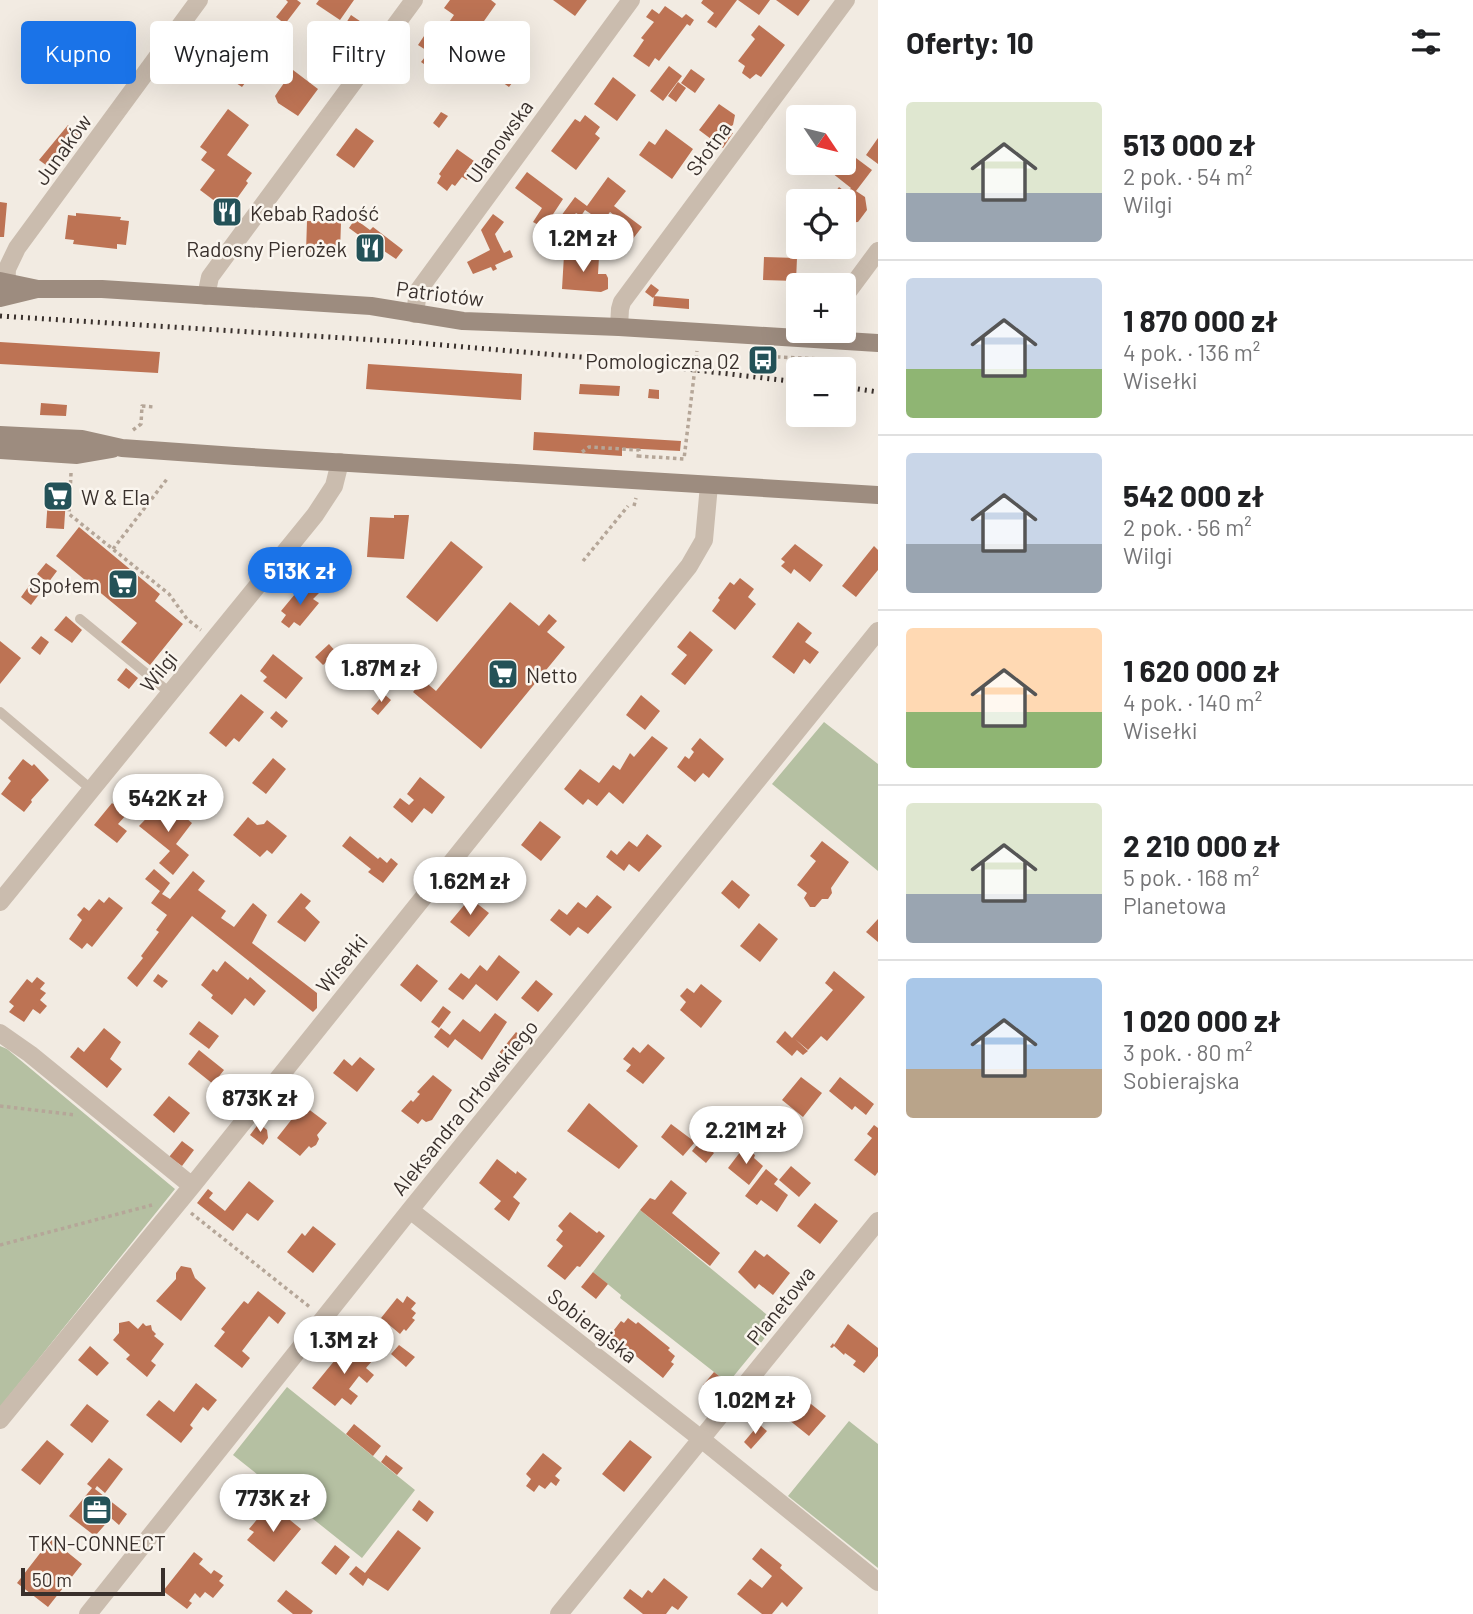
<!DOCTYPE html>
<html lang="pl">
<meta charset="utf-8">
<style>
:root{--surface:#fff;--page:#f2f2f2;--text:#202124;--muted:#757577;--line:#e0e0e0;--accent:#1a73e8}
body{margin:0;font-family:Barlow,sans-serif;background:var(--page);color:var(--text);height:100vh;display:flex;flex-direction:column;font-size:26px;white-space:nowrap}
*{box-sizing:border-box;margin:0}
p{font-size:23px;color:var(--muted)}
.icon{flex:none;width:38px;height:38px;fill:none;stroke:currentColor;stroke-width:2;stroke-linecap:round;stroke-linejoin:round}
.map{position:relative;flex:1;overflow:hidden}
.drawer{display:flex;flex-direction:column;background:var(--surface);width:595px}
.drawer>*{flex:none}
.hud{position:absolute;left:21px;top:21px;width:665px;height:63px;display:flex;gap:14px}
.needle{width:46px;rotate:125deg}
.controls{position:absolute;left:786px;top:105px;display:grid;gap:14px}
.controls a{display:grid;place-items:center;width:70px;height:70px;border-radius:7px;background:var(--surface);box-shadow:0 7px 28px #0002;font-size:35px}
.scale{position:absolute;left:21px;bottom:18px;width:144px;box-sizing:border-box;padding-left:7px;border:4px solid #39302c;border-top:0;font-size:19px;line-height:24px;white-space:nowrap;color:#39302c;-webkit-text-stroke:5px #faf5ee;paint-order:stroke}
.price{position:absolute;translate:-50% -60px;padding:0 16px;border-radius:24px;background:#fff;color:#222;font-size:23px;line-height:46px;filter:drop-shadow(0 2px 4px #0008)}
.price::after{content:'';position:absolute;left:50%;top:42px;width:21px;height:16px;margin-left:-10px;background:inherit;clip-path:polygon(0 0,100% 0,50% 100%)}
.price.active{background:var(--accent);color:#fff}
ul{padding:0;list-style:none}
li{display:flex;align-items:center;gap:21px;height:175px;padding:0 28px}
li+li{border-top:2px solid var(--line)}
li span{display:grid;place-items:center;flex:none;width:196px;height:140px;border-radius:7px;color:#555}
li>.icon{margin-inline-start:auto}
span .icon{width:84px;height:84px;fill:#fffc;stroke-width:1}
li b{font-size:30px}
h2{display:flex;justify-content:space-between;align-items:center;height:84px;padding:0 28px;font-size:30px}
.chip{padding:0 24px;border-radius:7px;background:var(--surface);box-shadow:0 7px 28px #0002;font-size:24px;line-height:63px}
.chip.active{background:var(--accent);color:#fff}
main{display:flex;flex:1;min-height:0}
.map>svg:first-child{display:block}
.green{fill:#b5c0a2}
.building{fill:#bd7354}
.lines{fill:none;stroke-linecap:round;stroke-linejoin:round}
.path{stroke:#b5a698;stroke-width:3.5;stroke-dasharray:3.5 3.5;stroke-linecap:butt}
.service{stroke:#cabcae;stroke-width:10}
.minor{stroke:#cabcae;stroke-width:18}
.secondary{stroke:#9d8c7f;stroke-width:18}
.rail{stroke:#39302c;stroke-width:5;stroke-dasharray:2 5;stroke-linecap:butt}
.labels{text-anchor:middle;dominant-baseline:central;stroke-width:5;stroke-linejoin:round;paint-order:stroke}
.street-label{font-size:21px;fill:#39302c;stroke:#faf5ee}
.poi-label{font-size:21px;fill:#39302c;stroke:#faf5ee;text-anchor:start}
</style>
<main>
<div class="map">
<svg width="878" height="1614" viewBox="0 0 878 1614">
<rect width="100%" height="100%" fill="#f2ebe2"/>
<path class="green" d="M824,722L878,764V871L772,784Z
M0,1046L7,1049L175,1189L0,1407Z
M640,1210L777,1323L728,1383L620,1298L621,1295L593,1272Z
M287,1387L415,1490L362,1558L233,1455Z
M849,1421L878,1444V1568L788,1496Z"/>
<path class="building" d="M286,0H297L301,3L285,24L276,17L288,2Z
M319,0H354L340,20L316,4Z
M450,0H491L496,4L444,78L421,62L429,52L418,45L430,27L441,34L454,15L444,8Z
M553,0H587L575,16Z
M703,0H737L716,28L707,22L714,13L701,3Z
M738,0H770L759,15Z
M776,0H810L798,16Z
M665,6L682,18L686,14L694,20L690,26L687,24L659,61L655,58L649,67L633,56L644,40L641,38L654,22L646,17L652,9L659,14Z
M351,15L373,30L364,43L343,28Z
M759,25L785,45L761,77L756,74L750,79L742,73L745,66L738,61L755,39L751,35Z
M254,44L267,54L242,87L233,81L239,72L230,66L236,57L242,61Z
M508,53L525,66L509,87L492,75Z
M669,66L682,76L663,101L650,91Z
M691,69L705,79L695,93L681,83Z
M293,70L318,89L298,116L278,103L275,96Z
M613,77L636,95L617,121L594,104Z
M678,82L686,88L676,102L668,96Z
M719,104L735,115L733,125L726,129L733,133L723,148L699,130Z
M228,109L249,125L227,155L252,173L246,181L248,183L228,211L200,190L215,170L201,160L207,152L200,147Z
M441,112L448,116L439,128L433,123Z
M585,115L600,127L595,134L600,138L576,170L551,151L575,119L580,122Z
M68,125L81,135L66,155L62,152L50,168L39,160Z
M356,128L374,141L354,168L336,155Z
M666,129L693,149L672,179L639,155L649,141L655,145Z
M798,132V154L788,146Z
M878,138V164L866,155Z
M457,149L474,161L466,171L470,174L467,180L462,177L455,186L452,184L447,191L437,183L441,176L439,174Z
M848,152L872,170L856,191L865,197L867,210L858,222L846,223L844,222V201H828L839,187L847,193L851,188L832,173L840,163H844V158Z
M808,163H834L826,175Z
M527,172L563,199L544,228L533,222L542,208L515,188Z
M608,177L626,191L614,206L642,227L632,240L608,222L614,215L610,212L597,229L588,223L594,216L585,210L581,216L576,213L569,222L561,216L575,197L587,206Z
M0,202L7,203L4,237H0Z
M76,213L121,217L120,220L129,221L126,245L117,244V249L73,244L74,240L65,239L68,215L76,216Z
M493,214L504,222L495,234L497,239L504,253L510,250L513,257L495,265L497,269L493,271L491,267L473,274L467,262L490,250L481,230Z
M355,219L370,230L373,227L403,250L396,259L381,249L371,256L358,246L364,239L349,228Z
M307,221L341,222L340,253L306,252Z
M564,255L599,257L598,274H606L608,278V289L601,292L562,289Z
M764,257L797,258L796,281L763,280Z
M651,284L659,290L653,298L645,292Z
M654,296L689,299V309L653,306Z
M0,342L160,352L158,373L0,364Z
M368,364L522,374L521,400L366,389Z
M580,384L620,386L619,396L579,394Z
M649,389L659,390V399L648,398Z
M41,403L67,405L66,416L40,415Z
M534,432L681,441L680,451L622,448V456L533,450Z
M49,482L67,483L64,529L46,528Z
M394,515H409L404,559L367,557L370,517L394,518Z
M79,527L160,594L155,601L183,624L150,665L121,642L137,623L56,556Z
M451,541L483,567L437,622L406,597Z
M795,544L823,565L810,582L794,569L791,574L781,566L785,562L781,559Z
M874,546L878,550V570L856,597L842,586Z
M46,563L57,571L48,583L37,574Z
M36,576L46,585L31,605L21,597Z
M740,578L754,589L748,597L756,604L735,630L712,611L720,600L718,598L730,582L734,585Z
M311,587L319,593L313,599L319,603L300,626L294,622L289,628L281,622L286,615L281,611L300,588L306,593Z
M510,602L539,626L549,614L557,621L547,632L565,647L481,749L413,692L423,680L436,691Z
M66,616L82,630L72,643L54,630Z
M798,622L812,633L805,642L819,652L810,664L804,659L794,674L772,657Z
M690,631L713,650L685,685L671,674L687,655L677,647Z
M41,636L49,642L40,655L31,648Z
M0,641L21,658L0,684Z
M329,644L337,653L323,665L315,657Z
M273,654L303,678L286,699L263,681L267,677L260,671Z
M126,668L138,678L129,689L117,680Z
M241,694L264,712L239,742L234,738L226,747L209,733Z
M384,694L391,700L378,715L371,709Z
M641,695L660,711L645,730L626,715Z
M276,711L288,721L282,728L270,718Z
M652,736L668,748L623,804L609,792L597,806L588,799L583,805L564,789L580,769L599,783L613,765L620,770L630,753L634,757Z
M700,738L724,759L709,778L703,773L695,782L677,767L685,756L689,759L694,752L691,749Z
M273,758L286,769L266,794L252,783Z
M23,759L32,766L34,764L49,780L31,800L32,802L24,812L1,794L11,781L8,778Z
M420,777L445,797L432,814L424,808L412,823L393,807L400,798L409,805L414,800L407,794Z
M164,800L192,823L176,844L189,855L173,875L159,863L170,851L139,826Z
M112,803L127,814L118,824L127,831L117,843L94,825Z
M248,817L257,825L264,824L267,820L287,836L272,854L267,850L260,857L233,835Z
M540,821L561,837L541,861L521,845Z
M647,834L662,846L639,872L629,864L624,871L606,857L611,850L617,855L629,841L637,847Z
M350,836L378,859L380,857L387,863L391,858L398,864L383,883L368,872L371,869L342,846Z
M822,841L849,862L831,888L832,893L828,899H822L815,907H810L804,898L807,893L797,885L816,861L810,856Z
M154,869L170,883L162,894L170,899L193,871L205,881L198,890L226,911L221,918L234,927L253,903L267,915L252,943L317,993V1008L313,1012L192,916L137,987L127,978L143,958L141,956L159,932L156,930L167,915L151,903L160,891L145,879Z
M732,880L750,895L739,909L721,893Z
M301,893L311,901L305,908L320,922L305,942L277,922Z
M597,895L612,907L588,934L578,927L570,936L550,920L559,909L567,915L578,902L586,908Z
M109,897L123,908L92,947L87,943L82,949L69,939L82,920L77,915L84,907L89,911L99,899L104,903Z
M470,898L489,913L469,937L450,922Z
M878,919V942L866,932Z
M759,923L778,939L760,962L740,946Z
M499,955L520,972L497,1001L476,984L463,1000L448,989L461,973L469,979L480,965L487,971Z
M225,961L248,980L250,977L266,991L254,1006L245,998L232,1015L211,998L213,995L201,985L213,969L217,972Z
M417,964L438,981L421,1002L400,985Z
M834,971L865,997L827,1041L821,1036L808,1050L795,1039L808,1051L803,1055L797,1050L792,1056L776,1042L785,1031L792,1038L833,990L825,983Z
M158,974L168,981L162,988L153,981Z
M37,977L45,983L40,989L46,993L40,1000L47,1006L40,1014L33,1009L24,1022L9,1012L14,1006L9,1002L27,979L32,983Z
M536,980L553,994L538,1012L521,998Z
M701,984L722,1001L701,1028L680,1010L686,1002L680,996L687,988L694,993Z
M443,1006L451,1012L439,1028L431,1022Z
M495,1013L507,1022L482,1060L455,1039L448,1048L434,1037L441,1028L450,1035L463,1019L480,1032Z
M199,1021L219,1036L209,1049L189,1034Z
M104,1028L121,1042L110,1059L122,1069L107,1088L70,1057L78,1047L84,1052Z
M516,1032L524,1039L508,1059L499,1053Z
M648,1044L665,1058L643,1084L626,1071L631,1065L623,1059L633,1047L640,1053Z
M199,1050L224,1070L213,1084L188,1064Z
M360,1057L375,1069L357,1092L333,1073L344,1059L352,1066Z
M433,1075L452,1090L432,1120L426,1122L422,1119L418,1124L401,1111L411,1100L413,1102L420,1094L417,1092Z
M801,1077L822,1093L803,1117L782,1100Z
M840,1077L874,1104L866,1115L855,1106L852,1110L829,1091Z
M169,1096L190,1113L174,1133L153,1115Z
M589,1103L638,1146L619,1169L567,1131Z
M303,1105L327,1123L317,1135L319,1139L316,1145L311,1148L309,1146L300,1156L277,1138Z
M259,1123L267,1130L268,1138L263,1145L250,1135Z
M671,1124L695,1142L683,1156L661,1137Z
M874,1125L878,1128V1172L875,1176L854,1160L872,1138L867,1134Z
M182,1141L194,1150L182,1166L169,1157Z
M700,1141L714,1153L706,1163L692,1151Z
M744,1147L755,1155L754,1158L763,1166L749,1185L728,1168Z
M497,1159L516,1174L517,1171L527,1179L513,1197L520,1203L509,1221L494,1209L501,1201L479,1183Z
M791,1166L811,1183L799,1197L779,1180Z
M766,1169L778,1179L774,1184L788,1195L777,1212L761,1200L757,1205L745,1196Z
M671,1180L687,1193L672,1213L720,1253L710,1266L640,1210L650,1198L655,1200Z
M249,1181L274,1201L258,1221L247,1213L233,1231L197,1203L208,1189L213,1193L209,1198L225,1211Z
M815,1203L838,1221L820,1244L797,1226Z
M570,1212L597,1233L599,1231L605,1236L580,1267L577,1266L565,1280L547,1266L563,1246L556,1240L563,1231L558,1226Z
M313,1226L336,1244L313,1273L287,1252L302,1233L305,1236Z
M755,1250L764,1257L767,1254L790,1273L773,1295L759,1284L755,1289L738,1272Z
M181,1266L191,1268L195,1278L206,1288L181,1321L156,1301L176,1279V1273Z
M593,1272L608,1284L596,1299L581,1287Z
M258,1291L286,1313L278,1324L269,1316L242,1351L250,1358L242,1368L214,1346L225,1332L221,1329L244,1301L248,1304Z
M407,1296L416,1303L411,1309L416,1313L412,1318L415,1320L406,1331L404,1329L400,1334L381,1318L397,1298L403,1303Z
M628,1318L636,1324L638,1322L670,1348L668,1350L675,1356L671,1362L674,1364L663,1378L610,1335L621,1321L624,1323Z
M129,1321L138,1329L143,1323L146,1326L151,1325L152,1330L156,1334L154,1336L164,1344L151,1361L156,1365L147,1377L126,1359L130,1355L113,1340L119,1333V1323Z
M848,1324L878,1348V1356L864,1373L853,1365L856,1361L845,1353L844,1355L834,1346L832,1348L830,1347L833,1343L834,1345Z
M349,1343L372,1361L366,1368L374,1375L367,1383L359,1376L349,1389L358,1396L351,1405L342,1398L335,1406L312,1388Z
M399,1345L415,1357L406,1367L391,1354Z
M90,1346L109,1363L97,1376L78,1360Z
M714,1372L728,1383L717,1396L703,1385Z
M196,1383L217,1400L208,1411L203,1407L190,1425L193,1428L181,1443L146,1415L159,1400L174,1412Z
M806,1400L826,1416L809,1436L789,1420Z
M87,1404L109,1421L92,1443L70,1425Z
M354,1424L381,1446L373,1456L346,1434Z
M759,1424L767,1431L751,1449L744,1442Z
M47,1440L64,1454L40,1485L21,1470Z
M630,1440L652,1457L624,1492L602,1474Z
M543,1453L562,1468L555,1476L560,1480L556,1486L551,1482L545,1489L539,1485L534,1492L526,1486L531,1479L526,1474Z
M386,1455L403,1468L397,1475L381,1462Z
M109,1458L123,1469L105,1493L97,1486L95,1489L127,1514L119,1525L111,1518L95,1536L69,1516L92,1488L87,1484Z
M419,1500L434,1512L427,1522L412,1510Z
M274,1507L301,1529L274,1562L247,1540L254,1532L249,1529L260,1516L264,1520Z
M398,1530L421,1548L388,1591L368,1578L363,1586L349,1574L356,1566L365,1573Z
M51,1539L82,1564L48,1607L17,1583Z
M335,1545L350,1557L336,1575L321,1563Z
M761,1548L782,1565L780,1568L803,1588L787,1607L782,1602L772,1614H762L737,1594L750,1579L762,1588L772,1576L752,1559Z
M194,1552L203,1559L199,1564L203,1567L211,1574L214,1570L223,1576L219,1581L224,1585L213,1598L205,1592L200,1598L195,1593L189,1601L192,1603L187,1609L163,1591Z
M664,1578L688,1597L678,1610L672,1606L666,1614H643L623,1598L630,1589L642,1598L648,1590L652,1593Z
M286,1590L313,1611L311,1614H293L277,1601Z"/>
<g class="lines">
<path class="path" d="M756,356L822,359
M133,430L141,424L142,406L154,407
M582,452L589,447L639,450L638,458
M638,456L684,459L697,351
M71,473L69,514L169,594L187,619L201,630
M634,506L636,498
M113,549L167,479
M583,561L628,506
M0,1106L76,1115
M191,1213L311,1308
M0,1245L152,1205"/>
<path class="service" d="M80,619L170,693
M0,712L92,790"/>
<path class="minor" d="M6,295L7,269L17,248L199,0
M206,296L210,277L414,0
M844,297L878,251
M415,314L418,291L631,0
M619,327L620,309L622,302L846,0
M0,902L315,515L334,486L340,462
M0,1033L30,1054L192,1186
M410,1210L700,1438L878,1582
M0,1420L192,1186L689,566L704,540L709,485
M88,1614L410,1210L878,631
M559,1614L878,1221"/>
<path class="secondary" d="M0,281L38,289H102L371,306L463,321L619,327L878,343
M0,298L37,289
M0,435L82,439L122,448L235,456L878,495
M0,450L77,455L112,449"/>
<path class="rail" d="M0,316L407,342L592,358L798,382
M844,387L878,392"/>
</g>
<defs>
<g id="restaurant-square" transform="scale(1.575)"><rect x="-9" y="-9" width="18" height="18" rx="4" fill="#245258" stroke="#faf5ee"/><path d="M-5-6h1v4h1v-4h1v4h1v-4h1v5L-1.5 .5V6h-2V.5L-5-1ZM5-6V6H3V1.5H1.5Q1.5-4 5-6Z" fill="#fff"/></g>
<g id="bus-square" transform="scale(1.575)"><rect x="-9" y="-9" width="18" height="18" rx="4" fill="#245258" stroke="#faf5ee"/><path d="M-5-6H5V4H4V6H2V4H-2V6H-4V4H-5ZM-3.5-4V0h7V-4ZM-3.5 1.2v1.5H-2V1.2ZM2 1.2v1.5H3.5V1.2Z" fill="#fff"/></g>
<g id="supermarket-square" transform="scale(1.575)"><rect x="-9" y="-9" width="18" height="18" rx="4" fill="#245258" stroke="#faf5ee"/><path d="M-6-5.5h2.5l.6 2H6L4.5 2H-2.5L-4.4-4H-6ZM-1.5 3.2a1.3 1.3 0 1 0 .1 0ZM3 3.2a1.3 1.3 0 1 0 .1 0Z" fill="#fff"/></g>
<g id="office-square" transform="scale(1.575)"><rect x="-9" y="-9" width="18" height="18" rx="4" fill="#245258" stroke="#faf5ee"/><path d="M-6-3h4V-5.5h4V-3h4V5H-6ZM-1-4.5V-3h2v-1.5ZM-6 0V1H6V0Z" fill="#fff"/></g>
</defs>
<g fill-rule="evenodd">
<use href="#restaurant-square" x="227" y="212"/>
<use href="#restaurant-square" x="370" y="248"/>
<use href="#bus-square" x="763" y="360"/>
<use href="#supermarket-square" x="58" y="496"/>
<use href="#supermarket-square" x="123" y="584"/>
<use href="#supermarket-square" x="503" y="674"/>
<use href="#office-square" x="97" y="1510"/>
</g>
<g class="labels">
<g class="street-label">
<text transform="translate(499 141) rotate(-54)">Ulanowska</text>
<text transform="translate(708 148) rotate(-54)">Słotna</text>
<text transform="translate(62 149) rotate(-54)">Junaków</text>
<text transform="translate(440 293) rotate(7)">Patriotów</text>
<text transform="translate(158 671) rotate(-51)">Wilgi</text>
<text transform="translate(341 963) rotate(-51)">Wisełki</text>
<text transform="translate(464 1107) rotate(-51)">Aleksandra Orłowskiego</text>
<text transform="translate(780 1305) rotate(-51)">Planetowa</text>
<text transform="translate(593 1325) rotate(38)">Sobierajska</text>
</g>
<g class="poi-label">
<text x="250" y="212">Kebab Radość</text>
<text x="347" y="248" text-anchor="end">Radosny Pierożek</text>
<text x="740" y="360" text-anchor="end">Pomologiczna 02</text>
<text x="81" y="496">W &amp; Ela</text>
<text x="100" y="584" text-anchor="end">Społem</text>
<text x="526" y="674">Netto</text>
<text x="97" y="1542" text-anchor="middle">TKN-CONNECT</text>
</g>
</g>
</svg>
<div class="controls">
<a><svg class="needle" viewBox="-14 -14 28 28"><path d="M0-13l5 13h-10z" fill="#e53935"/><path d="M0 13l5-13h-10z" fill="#757577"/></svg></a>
<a><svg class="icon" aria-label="locate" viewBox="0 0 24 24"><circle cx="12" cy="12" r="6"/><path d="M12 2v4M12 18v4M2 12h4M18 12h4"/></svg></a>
<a>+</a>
<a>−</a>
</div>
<div class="scale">50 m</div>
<b class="price" style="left:583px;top:274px">1.2M zł</b>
<b class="price active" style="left:300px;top:607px">513K zł</b>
<b class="price" style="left:381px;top:704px">1.87M zł</b>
<b class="price" style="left:168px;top:834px">542K zł</b>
<b class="price" style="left:470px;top:917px">1.62M zł</b>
<b class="price" style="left:260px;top:1134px">873K zł</b>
<b class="price" style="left:746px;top:1166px">2.21M zł</b>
<b class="price" style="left:344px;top:1376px">1.3M zł</b>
<b class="price" style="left:755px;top:1436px">1.02M zł</b>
<b class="price" style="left:273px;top:1534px">773K zł</b>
<div class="hud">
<a class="chip active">Kupno</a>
<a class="chip">Wynajem</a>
<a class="chip">Filtry</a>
<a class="chip">Nowe</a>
</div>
</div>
<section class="drawer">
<h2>Oferty: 10<svg class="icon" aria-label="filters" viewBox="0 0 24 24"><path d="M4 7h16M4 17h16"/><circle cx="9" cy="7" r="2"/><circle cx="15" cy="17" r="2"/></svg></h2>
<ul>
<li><span style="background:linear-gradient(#dfe7d0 65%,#9aa5b1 0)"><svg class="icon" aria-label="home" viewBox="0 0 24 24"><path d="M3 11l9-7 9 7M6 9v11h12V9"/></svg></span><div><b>513 000 zł</b><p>2 pok. · 54 m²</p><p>Wilgi</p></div></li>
<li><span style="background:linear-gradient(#c9d6e8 65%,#8fb573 0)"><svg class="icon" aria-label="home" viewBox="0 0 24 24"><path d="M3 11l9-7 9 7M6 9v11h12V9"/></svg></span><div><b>1 870 000 zł</b><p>4 pok. · 136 m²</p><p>Wisełki</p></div></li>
<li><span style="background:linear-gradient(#c9d6e8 65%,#9aa5b1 0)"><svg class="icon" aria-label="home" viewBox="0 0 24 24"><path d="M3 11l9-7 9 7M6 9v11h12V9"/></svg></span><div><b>542 000 zł</b><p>2 pok. · 56 m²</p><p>Wilgi</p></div></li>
<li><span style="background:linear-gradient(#ffd9b3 60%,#8fb573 0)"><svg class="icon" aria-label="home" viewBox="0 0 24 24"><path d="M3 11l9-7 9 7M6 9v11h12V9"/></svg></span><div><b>1 620 000 zł</b><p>4 pok. · 140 m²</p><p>Wisełki</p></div></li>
<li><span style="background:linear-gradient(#dfe7d0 65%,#9aa5b1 0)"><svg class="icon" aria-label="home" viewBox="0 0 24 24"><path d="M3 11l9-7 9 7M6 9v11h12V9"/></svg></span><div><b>2 210 000 zł</b><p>5 pok. · 168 m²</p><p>Planetowa</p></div></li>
<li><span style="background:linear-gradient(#a9c7e8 65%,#b9a48a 0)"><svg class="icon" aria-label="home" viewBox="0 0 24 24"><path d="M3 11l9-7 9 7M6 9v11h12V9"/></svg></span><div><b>1 020 000 zł</b><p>3 pok. · 80 m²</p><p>Sobierajska</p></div></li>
</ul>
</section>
</main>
